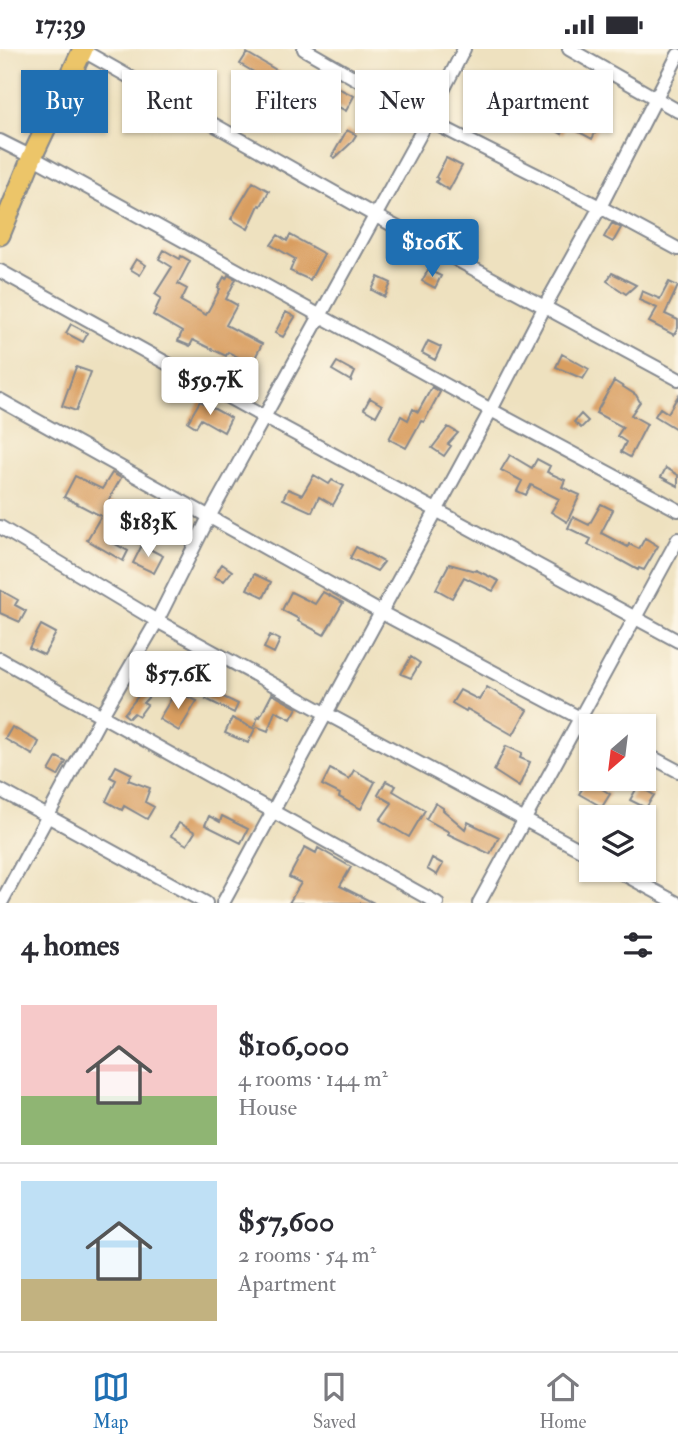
<!DOCTYPE html>
<meta charset="utf-8">
<style>
:root{--surface:#fff;--page:#f2f2f3;--text:#2b2b33;--muted:#7c7c81;--line:#e1e1e2;--accent:#1f6fb2}
body{margin:0;font-family:"IM FELL Double Pica",serif;background:var(--page);color:var(--text);height:100vh;display:flex;flex-direction:column;font-size:26px;white-space:nowrap}
*{box-sizing:border-box;margin:0}
p{font-size:23px;color:var(--muted)}
.icon{flex:none;width:38px;height:38px;fill:none;stroke:currentColor;stroke-width:2;stroke-linecap:round;stroke-linejoin:round}
.map{position:relative;height:854px;overflow:hidden}
.details{display:flex;flex-direction:column;background:var(--surface);flex:1}
.details>*{flex:none}
.hud{position:absolute;left:21px;top:21px;width:637px;height:63px;display:flex;gap:14px}
.needle{width:46px;rotate:208deg}
.tools{position:absolute;left:579px;top:665px;display:grid;gap:14px}
.tools a{display:grid;place-items:center;width:77px;height:77px;border-radius:0px;background:var(--surface);box-shadow:0 2px 5px #0004;font-size:35px}
.price{position:absolute;translate:-50% -60px;padding:0 16px;border-radius:7px;background:#fff;color:#222;font-size:23px;line-height:46px;filter:drop-shadow(0 2px 4px #0008)}
.price::after{content:'';position:absolute;left:50%;top:42px;width:21px;height:16px;margin-left:-10px;background:inherit;clip-path:polygon(0 0,100% 0,50% 100%)}
.price.current{background:var(--accent);color:#fff}
ul{padding:0;list-style:none}
li{display:flex;align-items:center;gap:21px;height:175px;padding:0 21px}
li+li{border-top:2px solid var(--line)}
li span{display:grid;place-items:center;flex:none;width:196px;height:140px;border-radius:0px;color:#555}
li>.icon{margin-inline-start:auto}
span .icon{width:84px;height:84px;fill:#fffc;stroke-width:1}
li b{font-size:30px}
h2{display:flex;justify-content:space-between;align-items:center;height:84px;padding:0 21px;font-size:30px}
.tag{padding:0 24px;border-radius:0px;background:var(--surface);box-shadow:0 2px 5px #0004;font-size:24px;line-height:63px}
.tag.current{background:var(--accent);color:#fff}
.status{display:flex;justify-content:space-between;align-items:center;height:49px;padding:0 35px;background:var(--surface);direction:ltr}
.status svg{height:19px;fill:currentColor}
.dock{display:flex;justify-content:space-around;align-items:center;height:98px;border-top:2px solid var(--line);background:var(--surface);font-size:19px;color:var(--muted)}
.dock a{display:grid;justify-items:center;gap:4px}
.dock .current{color:var(--accent)}
.map>svg:first-child{display:block}
.building{fill:#d99e60}
.lines{fill:none;stroke-linecap:round;stroke-linejoin:round}
.street-casing{stroke:#84888e;stroke-width:16}
.primary-casing{stroke:#84888e;stroke-width:23}
.street{stroke:#fff;stroke-width:12}
.primary{stroke:#ecc569;stroke-width:19}
</style>
<div class="status"><b>17:39</b><svg viewBox="0 0 49 12"><path d="M0 12V9h3v3zM5 12V6h3v6zM10 12V3h3v9zM15 12V0h3v12zM26 1h20v11H26zM47 4h2v5h-2z"/></svg></div>
<div class="map">
<svg width="678" height="854" viewBox="0 0 678 854">
<rect width="100%" height="100%" fill="#fcf5e5"/>
<filter id="ink" filterUnits="userSpaceOnUse"><feTurbulence type="fractalNoise" baseFrequency=".0143" numOctaves="2"/><feDisplacementMap in="SourceGraphic" scale="14" xChannelSelector="R" yChannelSelector="G"/><feConvolveMatrix kernelMatrix="1 2 1 2 8 2 1 2 1" color-interpolation-filters="sRGB"/></filter>
<filter id="wash" filterUnits="userSpaceOnUse"><feTurbulence type="fractalNoise" baseFrequency=".00686" numOctaves="4" result="noise"/><feDisplacementMap in="SourceGraphic" scale="28" xChannelSelector="R" yChannelSelector="G"/><feGaussianBlur stdDeviation="1.57" result="paint"/><feColorMatrix in="noise" values="0 0 0 0 0 0 0 0 0 0 0 0 0 0 0 0 0 1.4 0 .05"/><feComposite in="paint" operator="in"/></filter>
<g filter="url(#wash)">
<rect width="100%" height="100%" fill="#eee1bf"/>
<g id="blocks">
<path class="building" d="M247,4L290,29L284,41L240,15Z
M328,34L354,47L346,62L335,56L330,65L317,57Z
M568,52L575,56L576,52L604,67L592,90L566,76L562,85L546,76L558,53L566,57Z
M347,81L356,86L351,94L335,109L332,107Z
M446,109L462,117L449,141L436,133L438,130L436,128Z
M253,133L269,142L261,157L259,156L248,180L231,170Z
M612,174L621,179L613,193L604,188Z
M278,186L287,192L290,186L324,205L310,231L290,222L295,210L271,196Z
M164,201L180,210L181,207L190,212L178,235L187,240L181,252L206,266L220,240L218,239L224,228L226,230L228,226L236,230L226,250L237,256L226,276L262,295L252,315L228,303L226,307L193,291L190,297L178,292L182,283L153,266L161,249L155,245L172,218L159,210Z
M136,210L146,216L140,226L130,220Z
M428,221L441,227L435,239L422,232Z
M612,224L636,236L626,245L607,232Z
M378,228L391,234L385,248L372,241Z
M669,233L678,237L665,265L678,271V279L674,286L649,273L657,259L639,251L642,242L660,250Z
M286,263L295,268L283,288L275,284Z
M71,275L88,284L83,293L66,284Z
M428,292L441,298L435,311L422,304Z
M562,305L589,320L583,330L556,318Z
M337,313L355,323L351,332L332,321Z
M76,318L91,323L76,362L62,357Z
M614,332L636,346L640,353L631,366L647,375L630,408L621,403L626,393L617,387L623,378L596,364Z
M432,338L440,343L424,373L421,372L406,399L389,390L401,367L408,371L413,360L418,363Z
M678,347V381L655,367L660,359L668,364Z
M370,349L382,356L376,367L364,360Z
M200,352L231,369L224,383L201,370L196,378L188,373Z
M581,365L588,372L581,379L574,373Z
M448,378L458,384L448,395L451,397L444,407L432,399Z
M510,406L532,419L537,410L550,417L547,423L565,431L562,438L580,446L567,473L551,463L559,450L531,436L526,446L517,442L522,432L501,421Z
M666,419L678,426V437L661,428Z
M112,424L121,429L108,452L130,464L133,459L148,466L140,481L122,471L110,492L128,502L123,512L87,491L101,467L64,448L75,427L102,440Z
M314,426L329,435L332,431L344,437L333,456L319,448L312,463L283,450L288,440L302,446Z
M601,455L613,461L601,484L628,498L629,495L639,500L645,489L658,497L644,521L639,519L638,521L609,505V506L588,496L591,490L568,479L573,468L589,476Z
M142,496L163,507L154,524L133,514Z
M356,498L384,513L377,522L350,509Z
M222,515L232,522L224,532L214,528Z
M449,515L475,522L476,521L499,532L493,542L464,528L452,549L436,540Z
M254,525L271,533L264,548L247,540Z
M0,541L18,551L15,556L26,562L20,573L0,564Z
M291,543L315,555L323,543L343,554L324,586L298,572L299,570L282,561Z
M41,576L56,584L44,606L29,599Z
M270,586L280,591L274,604L264,599Z
M411,608L420,614L411,629L401,625Z
M151,631L159,637L143,654L147,656L139,667L134,664L129,669L124,665Z
M487,638L527,661L513,686L467,660L466,662L452,654L460,641L479,651Z
M176,642L197,652L179,682L159,670Z
M211,642L238,655L234,664L206,650Z
M272,645L297,659L291,670L275,662L268,682L255,677L258,667L260,668Z
M232,669L255,680L248,694L225,684Z
M12,678L39,693L33,706L5,690Z
M506,697L522,704L520,709L530,713L519,738L494,722Z
M57,708L66,713L58,727L49,722Z
M116,717L132,725L128,731L150,739L145,753L154,758L147,770L124,757L122,761L106,752L116,731L110,728Z
M330,720L349,730L354,721L375,733L361,760L339,748L340,745L322,736Z
M588,731L610,745L602,758L579,745Z
M386,732L396,737L393,742L425,761L409,788L380,771L392,754L378,746Z
M638,737L654,746L646,759L630,751Z
M435,754L443,759V761L465,780L468,773L499,788L490,805L448,785L449,783L426,770Z
M209,767L220,773L222,767L248,780L241,794L205,776Z
M179,774L195,783L187,796L171,787Z
M305,798L316,804L318,799L351,818L340,837L374,854H289L301,834L289,828Z
M432,809L443,815L437,826L427,820Z"/>
</g>
</g>
<g filter="url(#ink)">
<use href="#blocks" fill-opacity="0" stroke="#84888e" stroke-width="2"/>
<g class="lines">
<g class="street-casing">
<path id="street" d="M80,0L374,166L678,330
M304,0L428,71L600,158L678,200
M569,0L678,62
M0,92L32,108L491,361L678,461
M0,222L264,368L678,592
M0,351L382,564L595,677
M0,478L157,572L327,665L592,807
M0,610L437,854
M644,704L678,722
M0,741L206,854
M616,821L677,854
M1,854L101,668L157,572L209,468L428,71L464,0
M223,854L491,361L545,257L600,158L678,6
M479,854L678,490"/>
</g>
<g class="primary-casing">
<path id="primary" d="M0,186L32,108L83,0"/>
</g>
<use href="#street" class="street"/>
<use href="#primary" class="primary"/>
</g>
</g>
</svg>
<div class="tools">
<a><svg class="needle" viewBox="-14 -14 28 28"><path d="M0-13l5 13h-10z" fill="#e53935"/><path d="M0 13l5-13h-10z" fill="#7c7c81"/></svg></a>
<a><svg class="icon" aria-label="layers" viewBox="0 0 24 24"><path d="M12 4l9 5-9 5-9-5zM3 14l9 5 9-5"/></svg></a>
</div>
<b class="price current" style="left:432px;top:230px">$106K</b>
<b class="price" style="left:210px;top:368px">$59.7K</b>
<b class="price" style="left:148px;top:510px">$183K</b>
<b class="price" style="left:178px;top:662px">$57.6K</b>
<div class="hud">
<a class="tag current">Buy</a>
<a class="tag">Rent</a>
<a class="tag">Filters</a>
<a class="tag">New</a>
<a class="tag">Apartment</a>
</div>
</div>
<section class="details">
<h2>4 homes<svg class="icon" aria-label="filters" viewBox="0 0 24 24"><path d="M4 7h16M4 17h16"/><circle cx="9" cy="7" r="2"/><circle cx="15" cy="17" r="2"/></svg></h2>
<ul>
<li><span style="background:linear-gradient(#f6c9c9 65%,#8fb573 0)"><svg class="icon" aria-label="home" viewBox="0 0 24 24"><path d="M3 11l9-7 9 7M6 9v11h12V9"/></svg></span><div><b>$106,000</b><p>4 rooms · 144 m²</p><p>House</p></div></li>
<li><span style="background:linear-gradient(#bfe0f5 70%,#c2b280 0)"><svg class="icon" aria-label="home" viewBox="0 0 24 24"><path d="M3 11l9-7 9 7M6 9v11h12V9"/></svg></span><div><b>$57,600</b><p>2 rooms · 54 m²</p><p>Apartment</p></div></li>
</ul>
</section>
<nav class="dock">
<a class="current"><svg class="icon" aria-label="map" viewBox="0 0 24 24"><path d="M3 6l6-2 6 2 6-2v14l-6 2-6-2-6 2zM9 4v14M15 6v14"/></svg>Map</a>
<a><svg class="icon" aria-label="saved" viewBox="0 0 24 24"><path d="M7 4h10v16l-5-4-5 4z"/></svg>Saved</a>
<a><svg class="icon" aria-label="home" viewBox="0 0 24 24"><path d="M3 11l9-7 9 7M6 9v11h12V9"/></svg>Home</a>
</nav>
